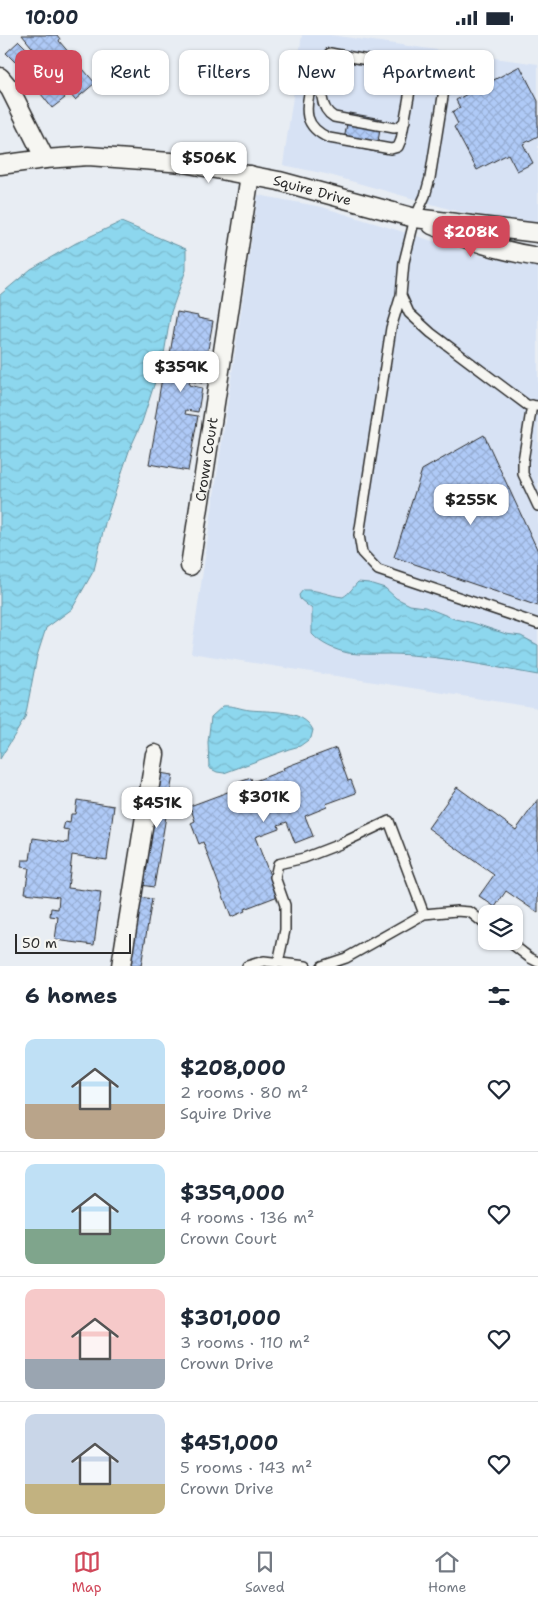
<!DOCTYPE html>
<meta charset="utf-8">
<style>
:root{--surface:#fff;--page:#f2f2f3;--text:#1f2937;--muted:#747a83;--line:#e0e1e3;--accent:#d1495b}
body{margin:0;font-family:"Shantell Sans",sans-serif;background:var(--page);color:var(--text);height:100vh;display:flex;flex-direction:column;font-size:19px;white-space:nowrap}
*{box-sizing:border-box;margin:0}
p{font-size:16px;color:var(--muted)}
.icon{flex:none;width:28px;height:28px;fill:none;stroke:currentColor;stroke-width:2;stroke-linecap:round;stroke-linejoin:round}
.map{position:relative;height:931px;overflow:hidden}
.sheet{display:flex;flex-direction:column;background:var(--surface);flex:1}
.sheet>*{flex:none}
.hud{position:absolute;left:15px;top:15px;width:509px;height:45px;display:flex;gap:10px}
.tools{position:absolute;left:478px;top:870px;display:grid;gap:10px}
.tools a{display:grid;place-items:center;width:45px;height:45px;border-radius:10px;background:var(--surface);box-shadow:0 1px 4px #0004;font-size:25px}
.scale{position:absolute;left:15px;bottom:12px;width:116px;box-sizing:border-box;padding-left:5px;border:2px solid #2b2b2b;border-top:0;font-size:14px;line-height:18px;white-space:nowrap;color:#2b2b2b;-webkit-text-stroke:4px #f6f6f2;paint-order:stroke}
.price{position:absolute;translate:-50% -42px;padding:0 11px;border-radius:10px;background:#fff;color:#222;font-size:16px;line-height:32px;filter:drop-shadow(0 1px 2px #0008)}
.price::after{content:'';position:absolute;left:50%;top:30px;width:15px;height:11px;margin-left:-8px;background:inherit;clip-path:polygon(0 0,100% 0,50% 100%)}
.price.selected{background:var(--accent);color:#fff}
ul{padding:0;list-style:none}
li{display:flex;align-items:center;gap:15px;height:125px;padding:0 25px}
li+li{border-top:1px solid var(--line)}
li span{display:grid;place-items:center;flex:none;width:140px;height:100px;border-radius:10px;color:#555}
li>.icon{margin-inline-start:auto}
span .icon{width:60px;height:60px;fill:#fffc;stroke-width:1}
li b{font-size:21px}
h2{display:flex;justify-content:space-between;align-items:center;height:60px;padding:0 25px;font-size:21px}
.tag{padding:0 18px;border-radius:10px;background:var(--surface);box-shadow:0 1px 4px #0004;font-size:18px;line-height:45px}
.tag.selected{background:var(--accent);color:#fff}
.status{display:flex;justify-content:space-between;align-items:center;height:35px;padding:0 25px;background:var(--surface);direction:ltr}
.status svg{height:14px;fill:currentColor}
.tab-bar{display:flex;justify-content:space-around;align-items:center;height:70px;border-top:1px solid var(--line);background:var(--surface);font-size:14px;color:var(--muted)}
.tab-bar a{display:grid;justify-items:center;gap:2px}
.tab-bar .selected{color:var(--accent)}
.map>svg:first-child{display:block}
.built{fill:#d7e2f4}
.water{fill:url(#water-waves);stroke:#6692a0}
.building{fill:url(#building-cross-hatch);stroke:#2b2b2b}
.lines{fill:none;stroke-linecap:round;stroke-linejoin:round}
.service-casing{stroke:#2b2b2b;stroke-width:12}
.minor-casing{stroke:#2b2b2b;stroke-width:21}
.service{stroke:#f6f6f2;stroke-width:9}
.minor{stroke:#f6f6f2;stroke-width:18}
.labels{text-anchor:middle;dominant-baseline:central;stroke-width:5;stroke-linejoin:round;paint-order:stroke}
.street-label{font-size:14px;fill:#2b2b2b;stroke:#f6f6f2}
</style>
<div class="status"><b>10:00</b><svg viewBox="0 0 49 12"><path d="M0 12V9h3v3zM5 12V6h3v6zM10 12V3h3v9zM15 12V0h3v12zM26 1h20v11H26zM47 4h2v5h-2z"/></svg></div>
<div class="map">
<svg width="538" height="931" viewBox="0 0 538 931">
<defs>
<pattern id="water-waves" width="16" height="10" patternUnits="userSpaceOnUse" patternTransform="scale(1.25)"><rect width="16" height="10" fill="#8dd7ee"/><path d="M0 5q4-4 8 0t8 0" fill="none" stroke="#7ab9cc"/></pattern>
<pattern id="building-cross-hatch" width="8" height="8" patternUnits="userSpaceOnUse" patternTransform="scale(1.25)"><rect width="8" height="8" fill="#afcaf7"/><path d="M0 0l8 8M0 8l8-8" fill="none" stroke="#97aed4"/></pattern>
</defs>
<rect width="100%" height="100%" fill="#e8edf3"/>
<filter id="ink" filterUnits="userSpaceOnUse"><feTurbulence type="fractalNoise" baseFrequency=".02" numOctaves="2"/><feDisplacementMap in="SourceGraphic" scale="10" xChannelSelector="R" yChannelSelector="G"/><feConvolveMatrix kernelMatrix="1 2 1 2 8 2 1 2 1" color-interpolation-filters="sRGB"/></filter>
<g filter="url(#ink)">
<path class="built" d="M302,0H330L538,29V189L460,177L326,139L283,130Z
M258,160L322,172L475,219L512,227L538,231V673L191,618Z"/>
<path class="water" d="M121,187L186,214V235L171,277L164,319L142,387L129,416L105,488L94,535L72,574L46,593L37,621L25,683L0,724V260L31,234L76,208Z
M358,547L369,548L385,553L396,563L410,570L425,572L455,584L473,588L506,599L521,601L538,610V640C499,633 460,625 421,621C411,620 401,619 390,619C376,619 362,620 348,618C335,615 321,609 312,599V574L300,564L299,560L303,555C317,554 330,561 343,562C350,558 353,552 358,547Z
M223,671C233,670 240,674 250,675C270,677 303,674 313,695L311,703L300,711L289,714L224,738L217,737L209,733L208,707L211,682Z"/>
<path class="building" d="M22,0H57L60,4L59,6L95,48L75,65Z
M19,6L30,17L18,30L6,18Z
M34,30L45,43L31,54L21,41Z
M520,31L538,66V101L523,109L533,128L517,136L508,119L477,135L454,92L458,89L452,77L460,73L456,65L471,57L465,46L482,36L488,48Z
M55,49L65,63L52,73L41,59Z
M349,78L382,84L376,117L343,110Z
M177,277L198,281V283L213,286L202,348L190,346L189,350L202,353L198,377L186,375L185,379L198,381L188,436L149,429L157,385L155,384L164,331H168Z
M484,400L538,516V571L394,522L422,435Z
M336,713L348,746L351,745L356,758L326,769L327,772L305,781L313,801L295,808L287,787L278,790L279,793L255,802L278,861L244,874L245,876L231,882L203,807L199,809L191,788L195,786L190,771L233,755L231,750L251,743L252,747L284,735L283,733Z
M159,738L173,740L154,852L141,850Z
M457,752L516,795L538,764V878L506,856L495,872L479,861L494,840L428,793Z
M77,765L114,771L107,825L72,820L68,853L101,857L94,910L55,905L58,882L50,881L51,873L58,874L59,862L25,858L29,833L21,832L22,825H30L33,803L68,808L69,795L63,794L65,787L70,788L71,779H75Z
M140,862L152,864L141,931H129Z"/>
<g class="lines">
<g class="service-casing">
<path id="service" d="M323,27C322,44 316,72 334,82L394,93L399,92L405,86
M414,34L401,105L398,112L391,114L329,103C320,99 311,93 308,82C304,63 317,30 330,18L431,37L439,42L443,48L444,55L430,143L425,161L415,183L404,227L401,260L409,278L431,298L527,370L538,371
M401,260L391,293L359,500L362,518L378,535L538,589
M532,370L523,426V439L538,471
M508,906L530,923L538,927
M278,928L285,895V870L275,842L278,829L304,823L340,809L389,786L424,879
M247,931L264,926L306,931
M322,931L346,923L424,879L457,876L470,877L486,890"/>
</g>
<g class="minor-casing">
<g id="minor">
<path d="M0,42L10,54L45,124"/>
<path id="s1" d="M0,130L45,124L88,121L184,128L279,146L415,183L538,198"/>
<path d="M432,190C466,205 501,216 538,222"/>
<path id="s2" d="M190,531L250,140"/>
<path d="M121,931L155,719"/>
</g>
</g>
<use href="#service" class="service"/>
<use href="#minor" class="minor"/>
</g>
</g>
<g class="labels">
<g class="street-label">
<text stroke="none"><textPath href="#s1" startOffset="316">Squire Drive</textPath></text>
<text stroke="none"><textPath href="#s2" startOffset="108">Crown Court</textPath></text>
</g>
</g>
</svg>
<div class="tools">
<a><svg class="icon" aria-label="layers" viewBox="0 0 24 24"><path d="M12 4l9 5-9 5-9-5zM3 14l9 5 9-5"/></svg></a>
</div>
<div class="scale">50 m</div>
<b class="price" style="left:209px;top:149px">$506K</b>
<b class="price selected" style="left:471px;top:223px">$208K</b>
<b class="price" style="left:181px;top:358px">$359K</b>
<b class="price" style="left:471px;top:491px">$255K</b>
<b class="price" style="left:264px;top:788px">$301K</b>
<b class="price" style="left:157px;top:794px">$451K</b>
<div class="hud">
<a class="tag selected">Buy</a>
<a class="tag">Rent</a>
<a class="tag">Filters</a>
<a class="tag">New</a>
<a class="tag">Apartment</a>
</div>
</div>
<section class="sheet">
<h2>6 homes<svg class="icon" aria-label="filters" viewBox="0 0 24 24"><path d="M4 7h16M4 17h16"/><circle cx="9" cy="7" r="2"/><circle cx="15" cy="17" r="2"/></svg></h2>
<ul>
<li><span style="background:linear-gradient(#bfe0f5 65%,#b9a48a 0)"><svg class="icon" aria-label="home" viewBox="0 0 24 24"><path d="M3 11l9-7 9 7M6 9v11h12V9"/></svg></span><div><b>$208,000</b><p>2 rooms · 80 m²</p><p>Squire Drive</p></div><svg class="icon" aria-label="heart" viewBox="0 0 24 24"><path d="M12 20l-8-8c-3-5 5-10 8-4 3-6 11-1 8 4z"/></svg></li>
<li><span style="background:linear-gradient(#bfe0f5 65%,#7fa58c 0)"><svg class="icon" aria-label="home" viewBox="0 0 24 24"><path d="M3 11l9-7 9 7M6 9v11h12V9"/></svg></span><div><b>$359,000</b><p>4 rooms · 136 m²</p><p>Crown Court</p></div><svg class="icon" aria-label="heart" viewBox="0 0 24 24"><path d="M12 20l-8-8c-3-5 5-10 8-4 3-6 11-1 8 4z"/></svg></li>
<li><span style="background:linear-gradient(#f6c9c9 70%,#9aa5b1 0)"><svg class="icon" aria-label="home" viewBox="0 0 24 24"><path d="M3 11l9-7 9 7M6 9v11h12V9"/></svg></span><div><b>$301,000</b><p>3 rooms · 110 m²</p><p>Crown Drive</p></div><svg class="icon" aria-label="heart" viewBox="0 0 24 24"><path d="M12 20l-8-8c-3-5 5-10 8-4 3-6 11-1 8 4z"/></svg></li>
<li><span style="background:linear-gradient(#c9d6e8 70%,#c2b280 0)"><svg class="icon" aria-label="home" viewBox="0 0 24 24"><path d="M3 11l9-7 9 7M6 9v11h12V9"/></svg></span><div><b>$451,000</b><p>5 rooms · 143 m²</p><p>Crown Drive</p></div><svg class="icon" aria-label="heart" viewBox="0 0 24 24"><path d="M12 20l-8-8c-3-5 5-10 8-4 3-6 11-1 8 4z"/></svg></li>
</ul>
</section>
<nav class="tab-bar">
<a class="selected"><svg class="icon" aria-label="map" viewBox="0 0 24 24"><path d="M3 6l6-2 6 2 6-2v14l-6 2-6-2-6 2zM9 4v14M15 6v14"/></svg>Map</a>
<a><svg class="icon" aria-label="saved" viewBox="0 0 24 24"><path d="M7 4h10v16l-5-4-5 4z"/></svg>Saved</a>
<a><svg class="icon" aria-label="home" viewBox="0 0 24 24"><path d="M3 11l9-7 9 7M6 9v11h12V9"/></svg>Home</a>
</nav>
